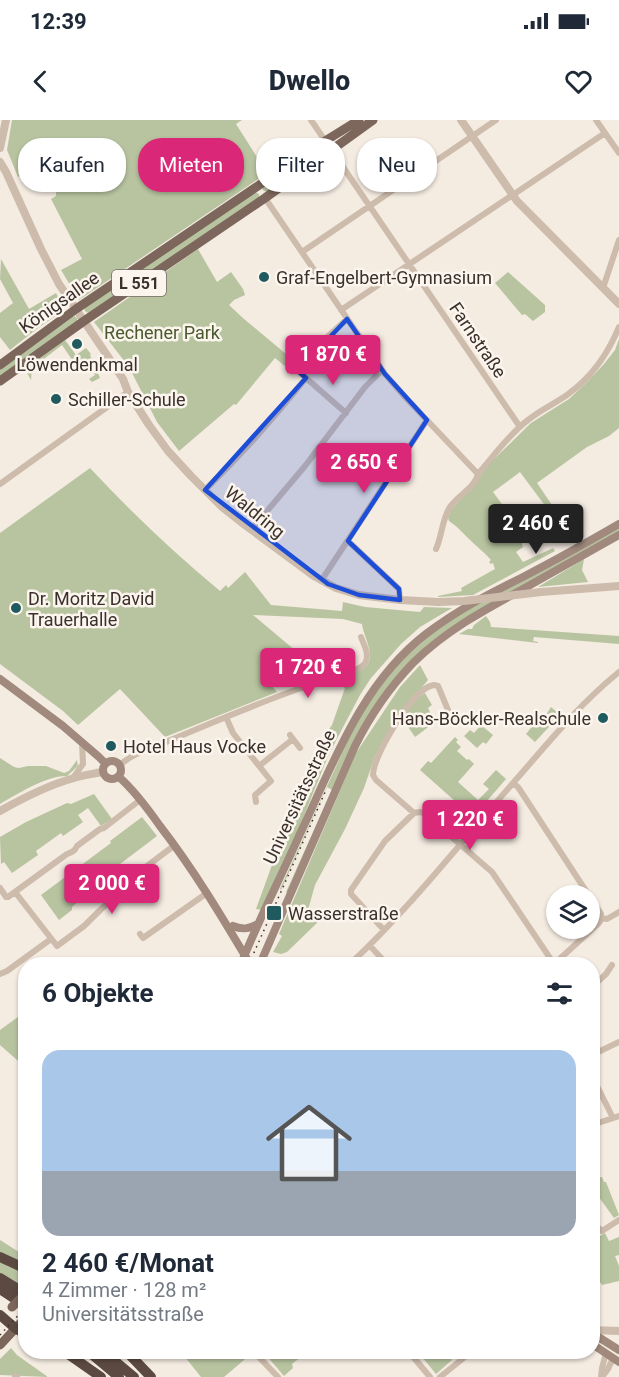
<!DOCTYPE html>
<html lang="de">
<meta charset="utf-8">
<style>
:root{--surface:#fff;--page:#f2f2f3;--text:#1f2937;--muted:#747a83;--accent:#db2777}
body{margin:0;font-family:Roboto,sans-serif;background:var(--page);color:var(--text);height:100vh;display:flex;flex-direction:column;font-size:22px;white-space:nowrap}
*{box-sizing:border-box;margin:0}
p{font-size:20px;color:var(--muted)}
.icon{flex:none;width:33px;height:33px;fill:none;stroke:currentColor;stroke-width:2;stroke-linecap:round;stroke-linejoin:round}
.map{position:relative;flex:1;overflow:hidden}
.details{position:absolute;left:18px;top:837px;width:582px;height:402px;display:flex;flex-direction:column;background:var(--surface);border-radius:24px;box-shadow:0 2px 4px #0004}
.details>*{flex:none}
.banner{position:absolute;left:18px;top:18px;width:584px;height:54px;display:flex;gap:12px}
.controls{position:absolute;left:546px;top:765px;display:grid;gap:12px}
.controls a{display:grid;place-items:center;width:54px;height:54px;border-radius:50%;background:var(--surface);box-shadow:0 2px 4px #0004;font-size:30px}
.price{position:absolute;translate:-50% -51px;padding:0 14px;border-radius:6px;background:var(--accent);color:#fff;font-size:20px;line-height:39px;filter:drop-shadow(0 2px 3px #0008)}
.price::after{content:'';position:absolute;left:50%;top:36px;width:18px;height:14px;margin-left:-9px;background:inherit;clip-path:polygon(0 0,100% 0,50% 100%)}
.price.on{background:#222;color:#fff}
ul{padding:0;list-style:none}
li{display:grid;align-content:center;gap:12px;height:318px;padding:0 24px}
li span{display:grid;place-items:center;height:186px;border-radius:18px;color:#555}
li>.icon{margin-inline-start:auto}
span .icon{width:108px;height:108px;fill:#fffc;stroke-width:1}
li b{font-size:26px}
h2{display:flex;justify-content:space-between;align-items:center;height:72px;padding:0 24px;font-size:26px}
.pill{padding:0 21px;border-radius:24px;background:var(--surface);box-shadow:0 2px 4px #0004;font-size:21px;line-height:54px}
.pill.on{background:var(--accent);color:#fff}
.status{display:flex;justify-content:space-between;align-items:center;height:42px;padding:0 30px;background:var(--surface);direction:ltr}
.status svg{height:16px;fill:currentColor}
header{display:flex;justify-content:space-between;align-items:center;height:78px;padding:0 24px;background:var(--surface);font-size:27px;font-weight:800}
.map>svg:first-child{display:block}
.green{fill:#b8c4a0}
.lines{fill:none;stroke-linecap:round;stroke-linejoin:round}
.minor{stroke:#cdbbac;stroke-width:6}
.tertiary{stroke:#cdbbac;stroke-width:8}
.secondary{stroke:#a18a7d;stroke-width:8}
.primary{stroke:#7d675c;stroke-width:9}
.motorway{stroke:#5c4a42;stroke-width:10}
.rail{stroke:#3b302b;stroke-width:1.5;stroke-dasharray:1.5 4.5;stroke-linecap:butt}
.tertiary-bridge{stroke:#cdbbac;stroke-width:8}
.primary-bridge{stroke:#7d675c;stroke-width:9}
.marked{fill:#1d4ed8;fill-opacity:0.2;stroke:#1d4ed8;stroke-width:4.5;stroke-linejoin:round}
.poi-dot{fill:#1f5a5e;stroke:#fbf5ee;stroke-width:2}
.labels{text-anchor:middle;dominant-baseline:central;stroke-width:5;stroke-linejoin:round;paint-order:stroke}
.shield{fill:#fbf5ee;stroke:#756b66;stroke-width:1.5}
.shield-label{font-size:16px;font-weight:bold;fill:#3b302b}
.poi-label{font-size:18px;fill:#3b302b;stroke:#fbf5ee;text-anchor:start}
.street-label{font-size:18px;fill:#3b302b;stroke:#fbf5ee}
.park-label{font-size:18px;fill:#4a5a2e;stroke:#fbf5ee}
</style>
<div class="status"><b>12:39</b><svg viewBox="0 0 49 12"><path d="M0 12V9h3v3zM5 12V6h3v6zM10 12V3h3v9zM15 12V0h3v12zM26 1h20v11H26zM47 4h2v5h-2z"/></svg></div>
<header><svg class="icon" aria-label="back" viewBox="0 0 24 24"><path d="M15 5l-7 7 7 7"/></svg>Dwello<svg class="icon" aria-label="heart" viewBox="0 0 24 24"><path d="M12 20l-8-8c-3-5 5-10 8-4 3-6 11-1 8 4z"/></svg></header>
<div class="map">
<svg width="619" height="1257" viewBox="0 0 619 1257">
<rect width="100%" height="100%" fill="#f4ebe1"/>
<path class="green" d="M12,0H242L236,4L267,53L79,180L61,150L82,139L51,79L56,76V57L52,43L34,49L18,57L7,30Z
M321,28V31L267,72L263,70L262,67Z
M255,72L259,74V78L88,193L85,191L84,188Z
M198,129L217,162L231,152L243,169L245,175L234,180L229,185L244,199L298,244L291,251L275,238L236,285L234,284L179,331L157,302L129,247L94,202Z
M1,139L29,189L56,173L64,188L63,191L38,208L10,230L0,217V193L13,183L0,159Z
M508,152L545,185V192L533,201L525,194L522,195L495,163Z
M74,196L77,198V201L0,259V249Z
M619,219V308L609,316L587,327L537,363L576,420L572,422L520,352L493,372L515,402L521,400L526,407L519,415L523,427L516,432L523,442L553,428L555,431L473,475L438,477V476L462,471L461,468L495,449L493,443L491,444L489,442L491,440C484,432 476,426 468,418C461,411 458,407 449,401L448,398L451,390L477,361L485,349L492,341L531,303L569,279L586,263L604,244L615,230Z
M65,220L76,235L86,228L91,234L90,235L100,258L92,262L89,259L95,255L84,239L75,244L62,225L32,248L31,260L25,249Z
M90,348C131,392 174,433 220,471L226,465L228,468L245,452L271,485L342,491L343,482L365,487L420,492L424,487L452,488L420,507L401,524L371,558L360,575L329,634L290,730L262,790L256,789L272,745L286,694L323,618L332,605L345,568L339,564L345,566L351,561L350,554C354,552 361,550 364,548C378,538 363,516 362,504L343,499L253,495L303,537L270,564L277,572L165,617L120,569L78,605L63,591L0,544V413Z
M619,407V411L463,500L388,567L288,773L286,772L332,670L327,667L281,770L280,769L349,618L365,588L398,543L446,502Z
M584,439L582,450L588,462L538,467Z
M486,496L490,502L491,507L619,516V524L534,517L533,521L538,522V523L459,514L468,509H472L474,505Z
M420,545L428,560L395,600L375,636L364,668L345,709L315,765L308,790L320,800L287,832L281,834L273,832L282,816L279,814L356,633L400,567Z
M425,573L432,585L428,588L435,602L415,617L402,598L416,579Z
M551,587L560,595L535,622L526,614L534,604L538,602L541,603Z
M481,605L493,615L486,624L483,622L477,628L464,616L470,610L474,613Z
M455,617L458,620L456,622L461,627L457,631L467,640L469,639L474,644L458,662L478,680L489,669L483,664L496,650L506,659L473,697L420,650L428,641L431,643Z
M0,638L14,647L19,648L28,646H46L64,653L69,651L77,640L78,646L67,656C48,655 17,674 0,684Z
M94,674L112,699L101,706L88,688L78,695L83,702L63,716L61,713L36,731L38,735L12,753L4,742L1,744L0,717L26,702L67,683L71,684Z
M142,697L157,716L91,766L90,771L72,787V790L59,800L41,775L111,723L110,721Z
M24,887L26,889L25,947L0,925V910L22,894L20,890Z
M593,1034L600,1052L595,1054L597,1058L602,1057L604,1062H606L619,1095L614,1098L593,1069Z
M605,1113L609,1121L619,1117V1135L615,1136L619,1146V1161L602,1165L593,1151V1120Z
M0,1120L19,1132L25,1133V1147L0,1134Z
M0,1142L9,1147L25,1153V1164L21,1169L0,1155Z
M11,1228L17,1235L48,1257L0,1255V1239Z
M181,1232H249L251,1234L224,1257H201Z
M271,1232H307L292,1244L293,1248L284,1256L266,1235Z
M418,1232H445L452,1240L436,1254Z"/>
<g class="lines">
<path class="minor" d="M311,0L520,307
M596,0L619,33
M265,78L385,254L405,277L478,354
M302,132L496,0
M603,168L619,120
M341,190L605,13
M346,293L298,251L296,248L314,229L347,199
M0,364L128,272
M205,370C241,335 274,298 306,258
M251,410L305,346L365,267L382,250
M348,421L399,469L400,480
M436,429C442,416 442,399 450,387C458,375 475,368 478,354C493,337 510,313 528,300C540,290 554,284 567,275C591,258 608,234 619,207
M321,461L427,300
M226,597L233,613L271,661L255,675L256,682
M293,619L300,628
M120,645C134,632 156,627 173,619C221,599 269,578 319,562C328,560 362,550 365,543C370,535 364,525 361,517
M259,646L293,619L290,615
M73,658L83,644L82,622
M513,663L518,667L601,794V800L598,804L554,844
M414,693L376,660L373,655C374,635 405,585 421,572C425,568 429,566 434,565L438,566L448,590
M0,768L6,777H8L67,734C72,732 75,731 77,726L100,709L104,708L140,680
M15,772L57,826L84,806L139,752L175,725
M601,798L607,799L619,792
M384,810L351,774V770L385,721L414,693L420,692L424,693L492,752L554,844
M140,814L143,818L207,773
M370,826L387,844
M350,844C412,786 464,718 521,654C552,618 582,582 619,552
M0,854L7,851L51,819
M592,867L606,854L612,845
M592,935L619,922
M592,956L613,998
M592,1005L619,996
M26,1049V1051
M592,1099L600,1110L602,1111L619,1100
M254,1232L278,1257
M409,1232L430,1257
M15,1256L17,1257
M440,1257L471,1232
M601,1257L602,1248L606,1233
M602,1257L608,1249L613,1238"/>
<path class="tertiary" d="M461,0L517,81L619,184
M0,28L6,0
M0,42L6,52L41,129L59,164L123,259L128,272L149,305L168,331L191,356L221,386L245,405L314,456L336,468L359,475L400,480L438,482
M541,472L619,466
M0,691C23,678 48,665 74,658C84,655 93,654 102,652
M592,1210L619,1211"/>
<path class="secondary" d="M0,559L63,606L99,637L105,643
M103 650a9 9 0 1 1 18 0a9 9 0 1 1-18 0Z
M119,657C135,671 148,689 160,706C194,750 222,797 250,844
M233,806C242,810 249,809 258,804
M241,844C258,801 280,759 299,716C333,644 361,564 426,514C457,490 489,474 523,457C556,440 588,422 619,404
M260,844L355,626C370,596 389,568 413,543C444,512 484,490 523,469C555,451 587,433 619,415
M592,1213L619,1230
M592,1224L619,1242"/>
<path class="primary" d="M0,245L76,189L317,26L359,0
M0,261L84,201L265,78L373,0
M0,1225L26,1197"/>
<path class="motorway" d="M0,1137L26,1149
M0,1158L26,1174
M0,1169L26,1186
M0,1195L15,1208L26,1214
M65,1232L101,1257
M89,1232L119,1257
M104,1232L134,1257
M127,1232L151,1257"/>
<path class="rail" d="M249,844L326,670
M0,1215L26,1187"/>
<path class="tertiary-bridge" d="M438,482L464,481L541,472"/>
<path class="primary-bridge" d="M12,1187L26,1173"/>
</g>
<path class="marked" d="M347,199L385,254L427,300L348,421L399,469L400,480L359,475L328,464L205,370L306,258L298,251Z"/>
<g class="poi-dot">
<circle cx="264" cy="157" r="6"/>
<circle cx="77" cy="224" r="6"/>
<circle cx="56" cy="279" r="6"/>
<circle cx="16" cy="488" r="6"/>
<circle cx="603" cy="598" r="6"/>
<circle cx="111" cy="626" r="6"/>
<rect x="266" y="785" width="16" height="16" rx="3"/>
</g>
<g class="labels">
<rect class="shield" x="112" y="150" width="54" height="26" rx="4.5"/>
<g class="shield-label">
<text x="139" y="163">L 551</text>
</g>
<g class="poi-label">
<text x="276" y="157">Graf-Engelbert-Gymnasium</text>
<text x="77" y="244" text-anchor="middle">Löwendenkmal</text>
<text x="68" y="279">Schiller-Schule</text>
<text x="28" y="478">Dr. Moritz David<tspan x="28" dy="21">Trauerhalle</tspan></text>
<text x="591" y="598" text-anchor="end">Hans-Böckler-Realschule</text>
<text x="123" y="626">Hotel Haus Vocke</text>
<text x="288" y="793">Wasserstraße</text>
</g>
<g class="street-label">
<text transform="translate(59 182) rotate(-35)">Königsallee</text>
<text transform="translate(478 220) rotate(56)">Farnstraße</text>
<text transform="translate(255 392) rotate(39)">Waldring</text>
<text transform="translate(299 677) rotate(-65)">Universitätsstraße</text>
</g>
<g class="park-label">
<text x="162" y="212">Rechener Park</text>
</g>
</g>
</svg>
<div class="controls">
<a><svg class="icon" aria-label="layers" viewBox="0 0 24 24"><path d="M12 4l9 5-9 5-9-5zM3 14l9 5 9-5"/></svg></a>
</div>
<b class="price" style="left:333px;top:266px">1 870 €</b>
<b class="price" style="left:364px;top:374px">2 650 €</b>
<b class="price on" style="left:536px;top:435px">2 460 €</b>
<b class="price" style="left:308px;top:579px">1 720 €</b>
<b class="price" style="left:470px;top:731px">1 220 €</b>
<b class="price" style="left:112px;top:795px">2 000 €</b>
<div class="banner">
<a class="pill">Kaufen</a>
<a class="pill on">Mieten</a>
<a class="pill">Filter</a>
<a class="pill">Neu</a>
</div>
<section class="details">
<h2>6 Objekte<svg class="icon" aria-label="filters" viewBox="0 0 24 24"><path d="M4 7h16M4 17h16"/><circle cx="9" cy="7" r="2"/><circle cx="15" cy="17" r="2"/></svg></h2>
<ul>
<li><span style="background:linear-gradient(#a9c7e8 65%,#9aa5b1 0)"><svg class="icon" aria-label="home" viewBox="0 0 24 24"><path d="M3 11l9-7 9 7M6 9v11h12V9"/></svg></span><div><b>2 460 €/Monat</b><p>4 Zimmer · 128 m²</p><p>Universitätsstraße</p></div></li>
</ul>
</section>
</div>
